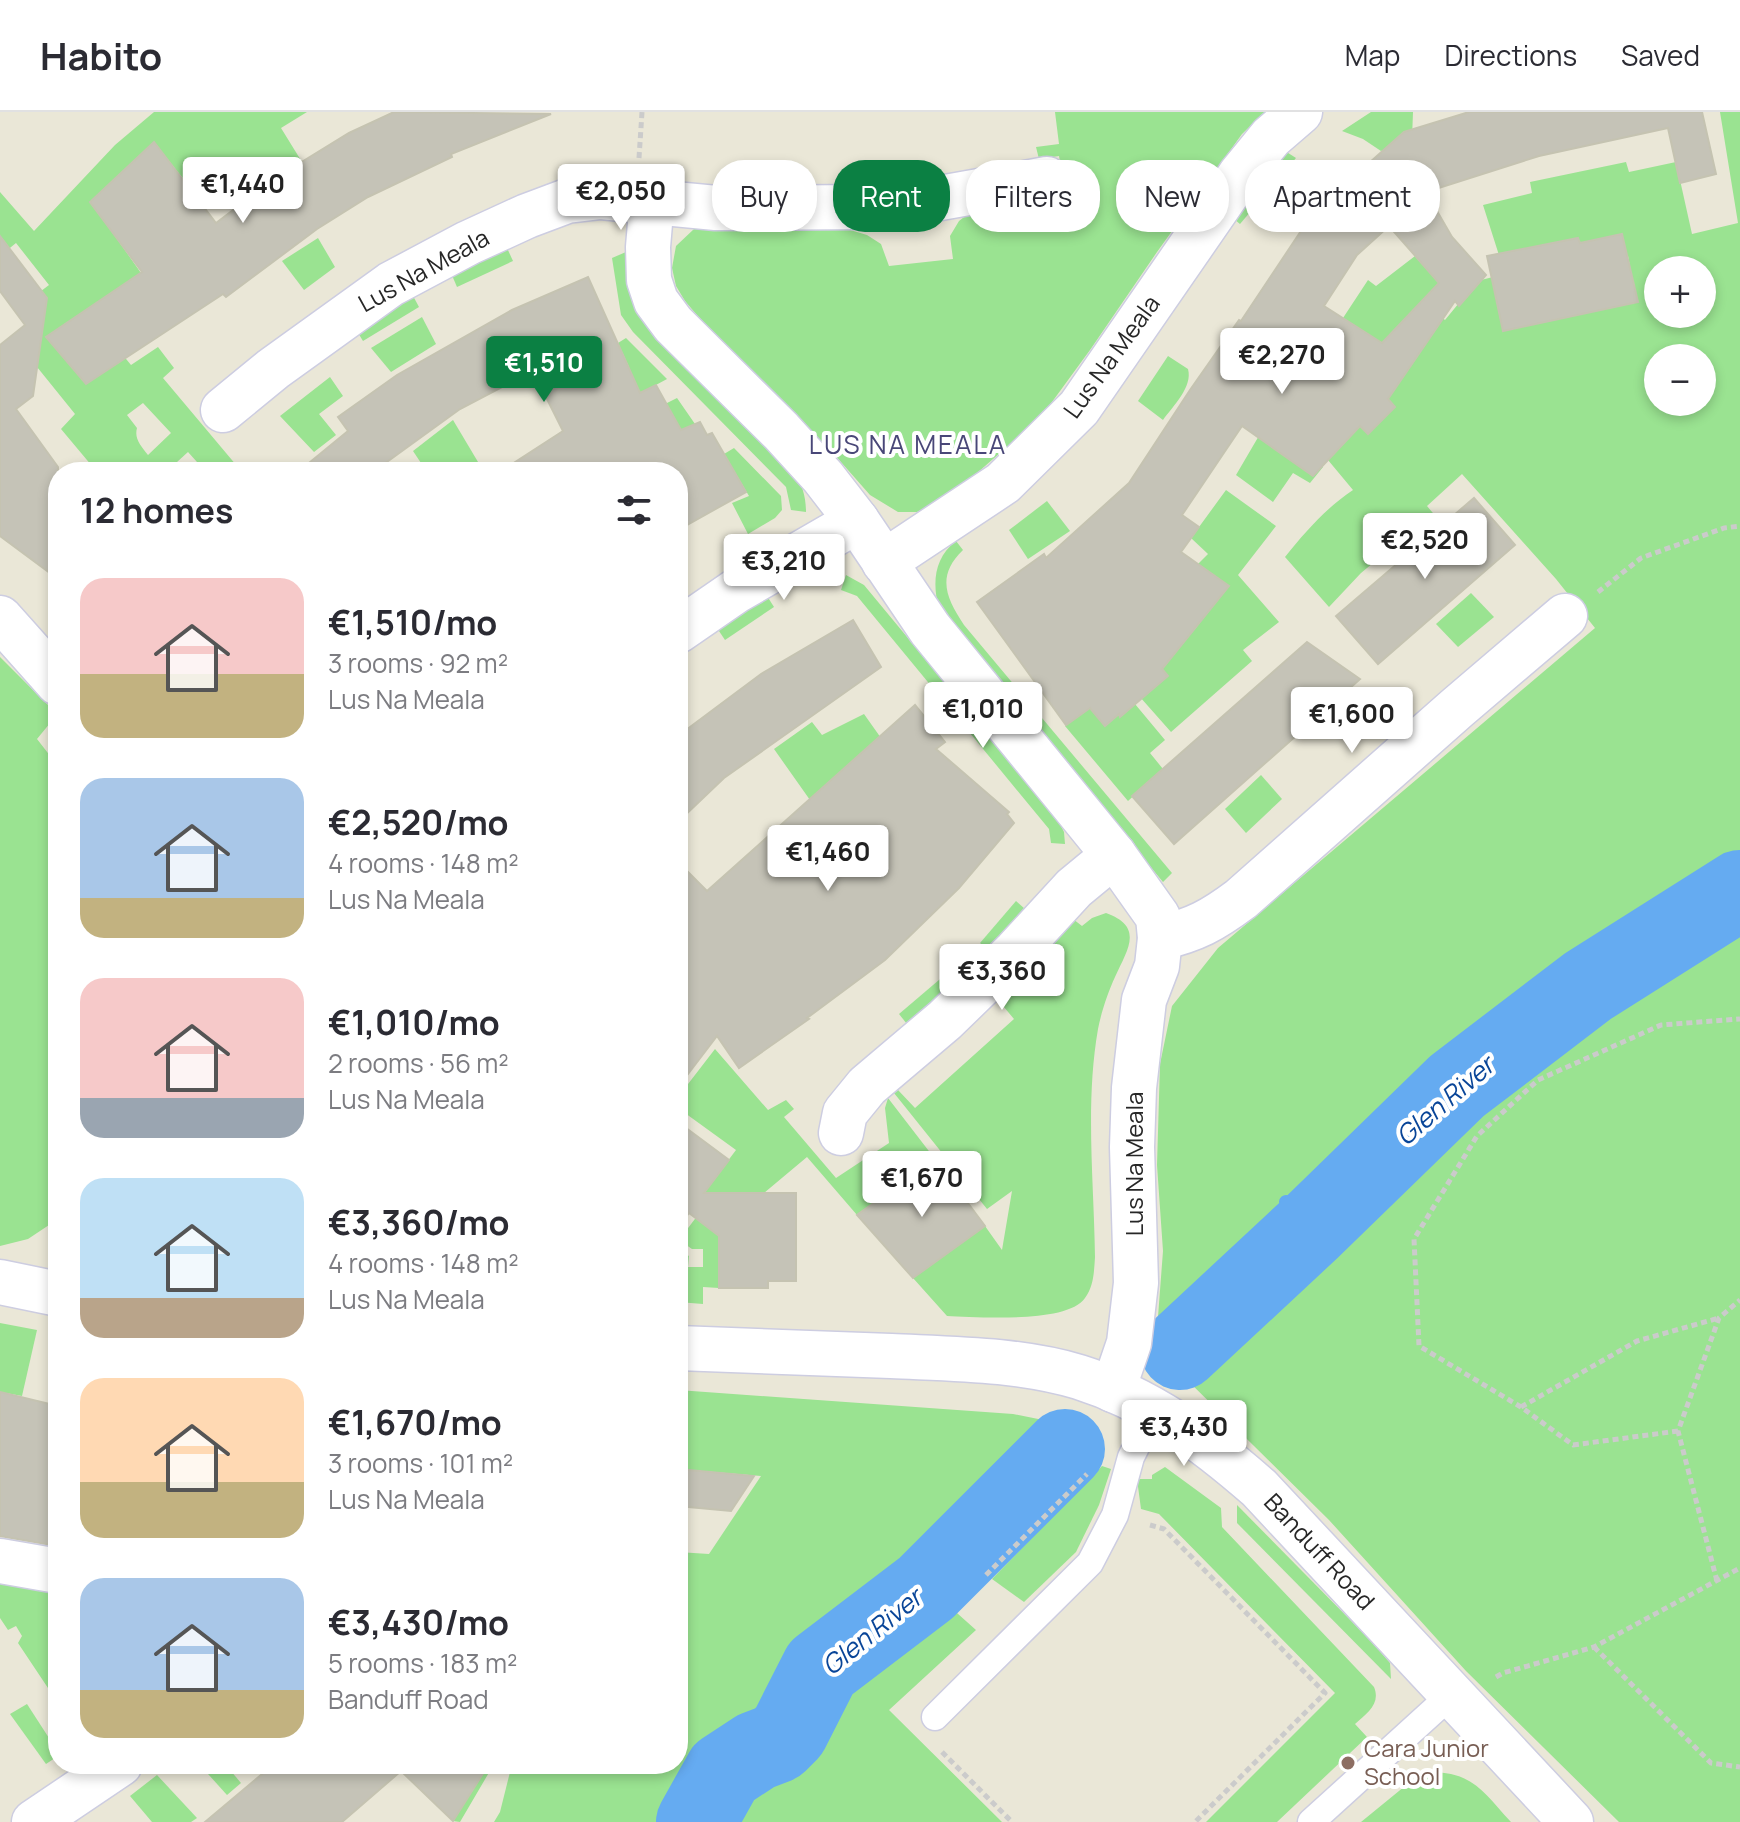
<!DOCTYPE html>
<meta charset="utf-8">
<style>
body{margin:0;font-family:Manrope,sans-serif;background:#f7f7f7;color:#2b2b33;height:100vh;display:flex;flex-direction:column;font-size:30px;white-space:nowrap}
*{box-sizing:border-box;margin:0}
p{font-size:26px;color:#7c7c81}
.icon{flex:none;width:44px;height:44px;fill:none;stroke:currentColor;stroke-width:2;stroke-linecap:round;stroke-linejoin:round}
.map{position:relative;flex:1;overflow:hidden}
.drawer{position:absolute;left:48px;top:350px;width:640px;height:1312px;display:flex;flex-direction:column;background:#fff;border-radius:32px;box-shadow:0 4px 12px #0003}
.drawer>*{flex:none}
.top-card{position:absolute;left:712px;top:48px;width:760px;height:72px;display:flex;gap:16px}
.tools{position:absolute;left:1644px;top:144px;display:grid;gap:16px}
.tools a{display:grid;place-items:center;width:72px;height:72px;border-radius:50%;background:#fff;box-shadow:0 4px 12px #0003;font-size:40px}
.price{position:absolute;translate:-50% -68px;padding:0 18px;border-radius:8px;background:#fff;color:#222;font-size:26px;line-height:52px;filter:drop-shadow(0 2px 4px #0008)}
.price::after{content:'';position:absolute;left:50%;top:48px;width:24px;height:18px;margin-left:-12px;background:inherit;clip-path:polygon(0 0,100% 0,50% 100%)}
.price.selected{background:#0b8043;color:#fff}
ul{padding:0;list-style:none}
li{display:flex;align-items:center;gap:24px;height:200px;padding:0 32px}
li span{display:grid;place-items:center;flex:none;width:224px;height:160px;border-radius:24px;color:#555}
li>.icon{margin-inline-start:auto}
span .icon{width:96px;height:96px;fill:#fffc;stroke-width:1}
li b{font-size:34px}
h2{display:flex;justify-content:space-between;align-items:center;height:96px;padding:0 32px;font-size:34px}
.chip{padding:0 28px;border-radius:32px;background:#fff;box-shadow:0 4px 12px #0003;font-size:28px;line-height:72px}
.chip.selected{background:#0b8043;color:#fff}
header{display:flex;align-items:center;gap:48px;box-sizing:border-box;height:112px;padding:0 40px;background:#fff;border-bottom:2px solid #e1e1e2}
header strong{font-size:38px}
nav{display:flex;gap:44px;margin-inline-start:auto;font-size:28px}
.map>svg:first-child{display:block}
</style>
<header>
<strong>Habito</strong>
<nav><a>Map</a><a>Directions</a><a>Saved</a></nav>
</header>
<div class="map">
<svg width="1740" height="1710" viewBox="0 0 1740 1710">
<rect width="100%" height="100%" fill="#eae7d7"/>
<g fill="#9ae391" fill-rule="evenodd">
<path d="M 154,0 L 307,0 L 281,16 L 302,50 L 259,76 L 240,51 L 195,81 L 154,31 L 91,90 L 141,161 L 86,198 L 131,253 L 158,235 L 174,256 L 163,266 L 242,360 L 206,360 L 188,340 L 166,360 L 97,360 L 61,317 L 75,302 L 33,250 L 28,217 L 16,198 L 49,173 L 16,131 L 0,144 L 0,80 L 34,119 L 115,33 ZM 143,291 L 171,321 L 148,343 C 141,334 134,327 137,316 L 127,303 Z"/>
<polygon points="1055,0 1265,0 1242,22 1157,140 1090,238 1041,305 969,368 936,392 917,400 898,400 870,383 833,341 714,223 685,189 676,174 672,156 676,134 694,117 713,115 760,119 847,117 867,123 881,132 889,154 953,147 950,124 959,109 973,98 1065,79 1059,44 1039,47 1036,35 1059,32"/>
<polygon points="1371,0 1413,0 1412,27 1381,39 1363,27 1342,19"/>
<path d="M 1720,0 L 1740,0 L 1740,1710 L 1619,1710 L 1466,1559 L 1329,1408 L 1178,1259 L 1161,1237 L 1157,1218 L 1163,1139 L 1157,1053 L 1160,952 L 1172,894 L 1218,836 L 1595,516 L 1556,467 L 1462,362 L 1427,394 L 1443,413 L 1407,443 L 1397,431 L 1361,461 L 1329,495 L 1285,445 C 1306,419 1325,397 1353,378 L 1328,348 L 1412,251 L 1343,206 L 1368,168 L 1376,174 L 1415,144 L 1420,150 L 1463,152 L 1423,189 L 1445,208 L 1477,169 L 1505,162 L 1483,93 L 1532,81 L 1530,70 L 1626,50 L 1629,60 L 1676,50 L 1692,122 L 1738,111 ZM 1628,144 L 1637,190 L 1503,219 L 1627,144 ZM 1658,158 L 1702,158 L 1702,202 L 1658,202 ZM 1658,246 L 1702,246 L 1702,290 L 1658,290 Z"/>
<polygon points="1285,39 1296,46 1240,112 1229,103"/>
<polygon points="318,126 335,155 304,178 282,149"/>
<polygon points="507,136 513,149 457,175 451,161"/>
<path d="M 626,140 C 629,166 629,189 644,211 L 794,360 C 802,372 806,384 806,400 L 791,398 L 786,375 L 633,220 L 621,203 L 612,146 Z"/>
<polygon points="412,182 419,195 363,229 355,216"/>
<polygon points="422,205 436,232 391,260 371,236"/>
<polygon points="626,226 667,267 641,281 651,299 677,286 695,312 666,326 623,258 629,255 618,231"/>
<path d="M 1168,244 L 1188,257 C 1193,275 1173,294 1163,308 L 1138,289 Z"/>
<polygon points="1305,245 1293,332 1323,355 1310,371 1293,361 1273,390 1236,363"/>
<polygon points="330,265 343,284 319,302 336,323 314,340 280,304"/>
<polygon points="453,308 484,360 427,360 413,339"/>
<polygon points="734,336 781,384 782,398 775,406 748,422 732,391 749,384 724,342"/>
<polygon points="1226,378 1276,414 1238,463 1279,510 1243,538 1252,549 1171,620 1140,585 1167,563 1156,550 1104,587 1119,604 1135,592 1165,628 1150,641 1163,657 1128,689 1065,614 1195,517 1213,493 1181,469 1208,442 1191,426"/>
<polygon points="1047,389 1070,419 1028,447 1009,418"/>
<path d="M 956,429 L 963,438 C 936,464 946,486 964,513 L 1172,761 L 1163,770 L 939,497 C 932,471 934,446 956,429 Z"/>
<polygon points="846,463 864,473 1057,706 1064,720 1065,732 1051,731 1049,717 857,484 841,478"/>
<polygon points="1471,481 1494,505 1458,535 1436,512"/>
<polygon points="767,484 774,495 725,528 717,516"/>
<polygon points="0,545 52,597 55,605 37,627 58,654 58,1107 28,1127 0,1134"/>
<polygon points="864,602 893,643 822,705 774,637 812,610 822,623"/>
<polygon points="1261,663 1282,687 1246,721 1225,697"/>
<polygon points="1016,789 1025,797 989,839 980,831"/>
<path d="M 1106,801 C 1145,815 1127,838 1115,865 C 1108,880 1101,901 1098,917 C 1085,992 1094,1069 1095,1145 C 1094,1159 1094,1174 1085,1186 C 1067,1212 977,1205 947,1204 L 913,1166 L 985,1114 L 1002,1138 L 1012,1079 L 987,1097 L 894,981 L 898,978 L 915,996 L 1014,907 L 998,888 L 1073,807 L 1082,814 L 1092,806 Z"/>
<polygon points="946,862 954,873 907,912 899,902"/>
<polygon points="715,937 768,998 786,988 794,997 784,1005 836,1066 889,1031 885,996 888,986 935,1047 857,1103 807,1045 764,1081 764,1111 719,1176 703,1175 703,1192 678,1190 678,1137 689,1144 688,1155 703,1155 703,1137 692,1137 679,1128 707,1091 700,1086 736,1038 678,996 678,985"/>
<polygon points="0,1211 37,1218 22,1284 0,1280"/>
<polygon points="678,1278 1013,1302 1058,1311 1077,1342 1082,1361 948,1493 976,1518 889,1598 1002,1710 494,1710 500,1700 512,1652 678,1652 678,1440 709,1442 761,1364 678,1357"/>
<polygon points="1102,1354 1111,1357 1099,1393 1076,1440 1024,1490 992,1467"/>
<path d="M 1165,1355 L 1221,1396 L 1222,1415 L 1374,1575 C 1381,1592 1367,1601 1355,1612 L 1367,1625 L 1277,1710 L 1206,1710 L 1335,1581 L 1159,1402 L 1141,1397 L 1137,1367 L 1152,1367 L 1152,1363 Z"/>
<polygon points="1237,1393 1372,1530 1390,1551 1391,1567 1237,1411"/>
<polygon points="0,1467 58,1477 58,1591 18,1531 22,1524 16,1514 8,1518 0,1506"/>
<polygon points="27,1592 58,1640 58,1644 46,1652 10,1602"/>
<polygon points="199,1652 225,1652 241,1671 227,1683"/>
<polygon points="475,1652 494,1652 460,1710 453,1709 475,1674 478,1653"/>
<path d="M 1429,1660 C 1474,1660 1483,1680 1511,1710 L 1361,1710 L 1410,1670 Z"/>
<polygon points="157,1663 197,1706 191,1710 152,1710 130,1684"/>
</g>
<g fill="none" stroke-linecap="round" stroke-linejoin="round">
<polyline stroke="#65abf1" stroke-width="14" points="1286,1090 1310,1117"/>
<g stroke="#65abf1" stroke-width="80">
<polyline points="1180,1238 1310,1117 1457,974 1588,874 1740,778"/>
<polyline points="696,1710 724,1660 756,1639 777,1631 789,1619 821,1556 926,1476 1065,1337"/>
</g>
</g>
<g fill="#c5c3b7" stroke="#c5c3b1" stroke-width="2" fill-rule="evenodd">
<polygon points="394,0 551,2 451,42 452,45 368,85 317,117 226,185 223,182 86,272 46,225 142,160 90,90 154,30 216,111 274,67 349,21"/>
<path d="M 1469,0 L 1702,0 L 1716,62 L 1680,71 L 1668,16 L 1539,44 L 1426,80 L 1452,125 L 1486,163 L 1459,194 L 1455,189 L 1388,287 L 1395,295 L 1368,322 L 1360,314 L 1313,364 L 1242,314 L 1182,403 L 1199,415 L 1181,440 L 1229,474 L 1162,557 L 1168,564 L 1120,605 L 1119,602 L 1105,614 L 1090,596 L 1066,613 L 977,490 L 1044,442 L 1046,446 L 1129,371 L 1190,278 L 1239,208 L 1241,209 L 1313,101 L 1404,20 ZM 1389,114 L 1439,171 L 1382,231 L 1324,194 L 1357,143 Z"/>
<polygon points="1622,122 1638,190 1503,219 1487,144 1578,126 1580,131"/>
<polygon points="0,124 47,186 33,284 16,297 58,355 58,467 0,424 0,233 25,213 0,179"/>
<polygon points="588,165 640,281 656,273 681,318 700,310 707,323 712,321 746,380 678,418 678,360 500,360 563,319 533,259 460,297 373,360 298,360 348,319 338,305 397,263 512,198"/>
<polygon points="1474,386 1515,433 1378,552 1336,504"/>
<polygon points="853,508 881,555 724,666 678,710 678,624 761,562"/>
<polygon points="1307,530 1360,567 1174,732 1132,684"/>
<polygon points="915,593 945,630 936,637 1009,700 1007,702 1014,711 959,776 885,848 807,906 809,907 739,956 717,924 678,975 678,750 707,779"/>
<polygon points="678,1010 729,1048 704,1081 796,1081 796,1169 768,1169 768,1176 719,1176 719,1124 689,1101 678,1115"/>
<polygon points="935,1047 985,1114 913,1166 857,1103"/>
<polygon points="0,1280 58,1294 58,1434 0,1424"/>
<polygon points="678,1357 754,1364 731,1399 678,1394"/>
<polygon points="274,1652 489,1652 453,1709 401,1659 342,1710 205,1710"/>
</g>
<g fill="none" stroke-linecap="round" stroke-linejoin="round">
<defs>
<g id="service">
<polyline points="935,1605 1090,1451 1115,1403 1131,1345 1139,1329 1161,1301"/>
<polyline points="1311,1710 1452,1582"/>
</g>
<g id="minor">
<polyline points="652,88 648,135 649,168 656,189 673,212 781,319 823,365 857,409 930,517 1114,743 1158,805 1160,826 1157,854 1144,888 1134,976 1132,1035 1136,1171 1129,1231 1113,1278"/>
<polyline points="223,298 273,257 391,172 468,131 527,104 567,89 601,85 716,96 865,95 912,91 1047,67"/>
<polyline points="884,450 1003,371 1079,296 1240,63 1271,25 1300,0"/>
<polyline points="0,506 58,571"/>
<polyline points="678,519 736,479 857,409"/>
<path d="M 1160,826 C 1195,818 1213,808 1241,787 L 1457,596 L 1565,504"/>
<polyline points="841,1021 845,1001 867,974 945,908 1016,839 1074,776 1114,743"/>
<polyline points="0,1170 58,1182"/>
<path d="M 678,1236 C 749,1239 820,1242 891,1244 C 953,1247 1019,1247 1079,1265 C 1149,1287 1204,1328 1259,1376 L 1571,1710"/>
<polyline points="0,1449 58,1459"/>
<polyline points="34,1710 120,1652"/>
</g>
</defs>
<use href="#service" stroke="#cdcde1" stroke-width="29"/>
<use href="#minor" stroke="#cdcde1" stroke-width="47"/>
<g stroke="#cbcbcb" stroke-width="5" stroke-dasharray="6 4" stroke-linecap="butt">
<polyline points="639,46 642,0"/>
<polyline points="1598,480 1641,446 1724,416 1740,414"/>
<polyline points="1521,1295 1637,1229 1719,1206"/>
<polyline points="1678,1319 1573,1333 1521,1295 1419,1234 1414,1127 1477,1024 1538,968 1661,913 1740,907"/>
<polyline points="1150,1413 1164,1417 1325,1581 1195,1710"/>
<polyline points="986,1463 1087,1362"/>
<polyline points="1717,1469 1678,1319 1719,1206 1740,1188"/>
<polyline points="1594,1535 1711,1651 1740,1655"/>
<polyline points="1496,1565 1503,1561 1594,1535 1740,1456"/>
<polyline points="942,1640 1012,1710"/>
</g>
<use href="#service" stroke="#fff" stroke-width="26"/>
<use href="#minor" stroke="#fff" stroke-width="44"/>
</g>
<circle fill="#8d6e63" stroke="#fff" stroke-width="3" cx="1348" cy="1651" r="8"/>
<g text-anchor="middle" stroke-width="8" stroke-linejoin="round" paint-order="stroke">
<g font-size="24" fill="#272727" stroke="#fff">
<text transform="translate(424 159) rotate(-29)" y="8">Lus Na Meala</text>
<text transform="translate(1112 245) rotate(-54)" y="8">Lus Na Meala</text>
<text transform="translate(1135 1052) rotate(-90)" y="8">Lus Na Meala</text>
<text transform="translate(1319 1440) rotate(47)" y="8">Banduff Road</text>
</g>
<g font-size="24" fill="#785e54" stroke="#fff" text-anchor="start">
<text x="1364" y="1645">Cara Junior<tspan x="1364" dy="28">School</tspan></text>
</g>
<g font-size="26" letter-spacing="2" fill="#494778" stroke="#fff">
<text x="908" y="342">LUS NA MEALA</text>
</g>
<g font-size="26" font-style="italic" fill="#094598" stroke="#fff">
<text transform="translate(1445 989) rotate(-41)" y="9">Glen River</text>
<text transform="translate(872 1520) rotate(-39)" y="9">Glen River</text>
</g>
</g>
</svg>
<div class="tools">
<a>+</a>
<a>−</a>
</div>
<b class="price" style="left:243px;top:113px">€1,440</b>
<b class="price" style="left:621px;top:120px">€2,050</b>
<b class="price" style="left:1282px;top:284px">€2,270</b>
<b class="price selected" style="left:544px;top:292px">€1,510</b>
<b class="price" style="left:1425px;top:469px">€2,520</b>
<b class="price" style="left:784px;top:490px">€3,210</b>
<b class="price" style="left:983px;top:638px">€1,010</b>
<b class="price" style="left:1352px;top:643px">€1,600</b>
<b class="price" style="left:828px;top:781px">€1,460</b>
<b class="price" style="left:1002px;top:900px">€3,360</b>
<b class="price" style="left:922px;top:1107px">€1,670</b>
<b class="price" style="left:1184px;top:1356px">€3,430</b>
<div class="top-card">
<a class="chip">Buy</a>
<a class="chip selected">Rent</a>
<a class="chip">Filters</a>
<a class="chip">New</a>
<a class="chip">Apartment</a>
</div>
<section class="drawer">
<h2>12 homes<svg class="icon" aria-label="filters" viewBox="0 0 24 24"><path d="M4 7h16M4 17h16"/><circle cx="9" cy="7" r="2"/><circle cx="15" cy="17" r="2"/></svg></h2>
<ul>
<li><span style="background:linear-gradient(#f6c9c9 60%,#c2b280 0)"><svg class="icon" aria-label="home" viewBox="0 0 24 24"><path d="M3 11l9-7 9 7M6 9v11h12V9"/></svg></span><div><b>€1,510/mo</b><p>3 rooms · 92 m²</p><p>Lus Na Meala</p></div></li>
<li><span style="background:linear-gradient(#a9c7e8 75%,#c2b280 0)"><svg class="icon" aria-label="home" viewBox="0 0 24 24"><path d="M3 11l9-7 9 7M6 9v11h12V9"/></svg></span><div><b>€2,520/mo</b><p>4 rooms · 148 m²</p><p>Lus Na Meala</p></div></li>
<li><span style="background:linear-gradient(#f6c9c9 75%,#9aa5b1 0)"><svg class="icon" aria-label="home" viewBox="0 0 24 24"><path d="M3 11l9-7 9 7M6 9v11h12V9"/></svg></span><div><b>€1,010/mo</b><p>2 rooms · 56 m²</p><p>Lus Na Meala</p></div></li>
<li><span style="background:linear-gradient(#bfe0f5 75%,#b9a48a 0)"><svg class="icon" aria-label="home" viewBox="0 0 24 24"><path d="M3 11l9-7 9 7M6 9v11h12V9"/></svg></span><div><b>€3,360/mo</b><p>4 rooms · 148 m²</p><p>Lus Na Meala</p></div></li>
<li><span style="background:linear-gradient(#ffd9b3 65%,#c2b280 0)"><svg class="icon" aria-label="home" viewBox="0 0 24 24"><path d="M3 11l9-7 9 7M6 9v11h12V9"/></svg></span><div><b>€1,670/mo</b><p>3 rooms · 101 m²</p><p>Lus Na Meala</p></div></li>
<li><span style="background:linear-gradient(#a9c7e8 70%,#c2b280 0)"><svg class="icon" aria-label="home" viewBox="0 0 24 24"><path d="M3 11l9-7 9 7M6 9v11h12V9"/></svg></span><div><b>€3,430/mo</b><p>5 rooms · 183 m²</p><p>Banduff Road</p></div></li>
</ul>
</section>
</div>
